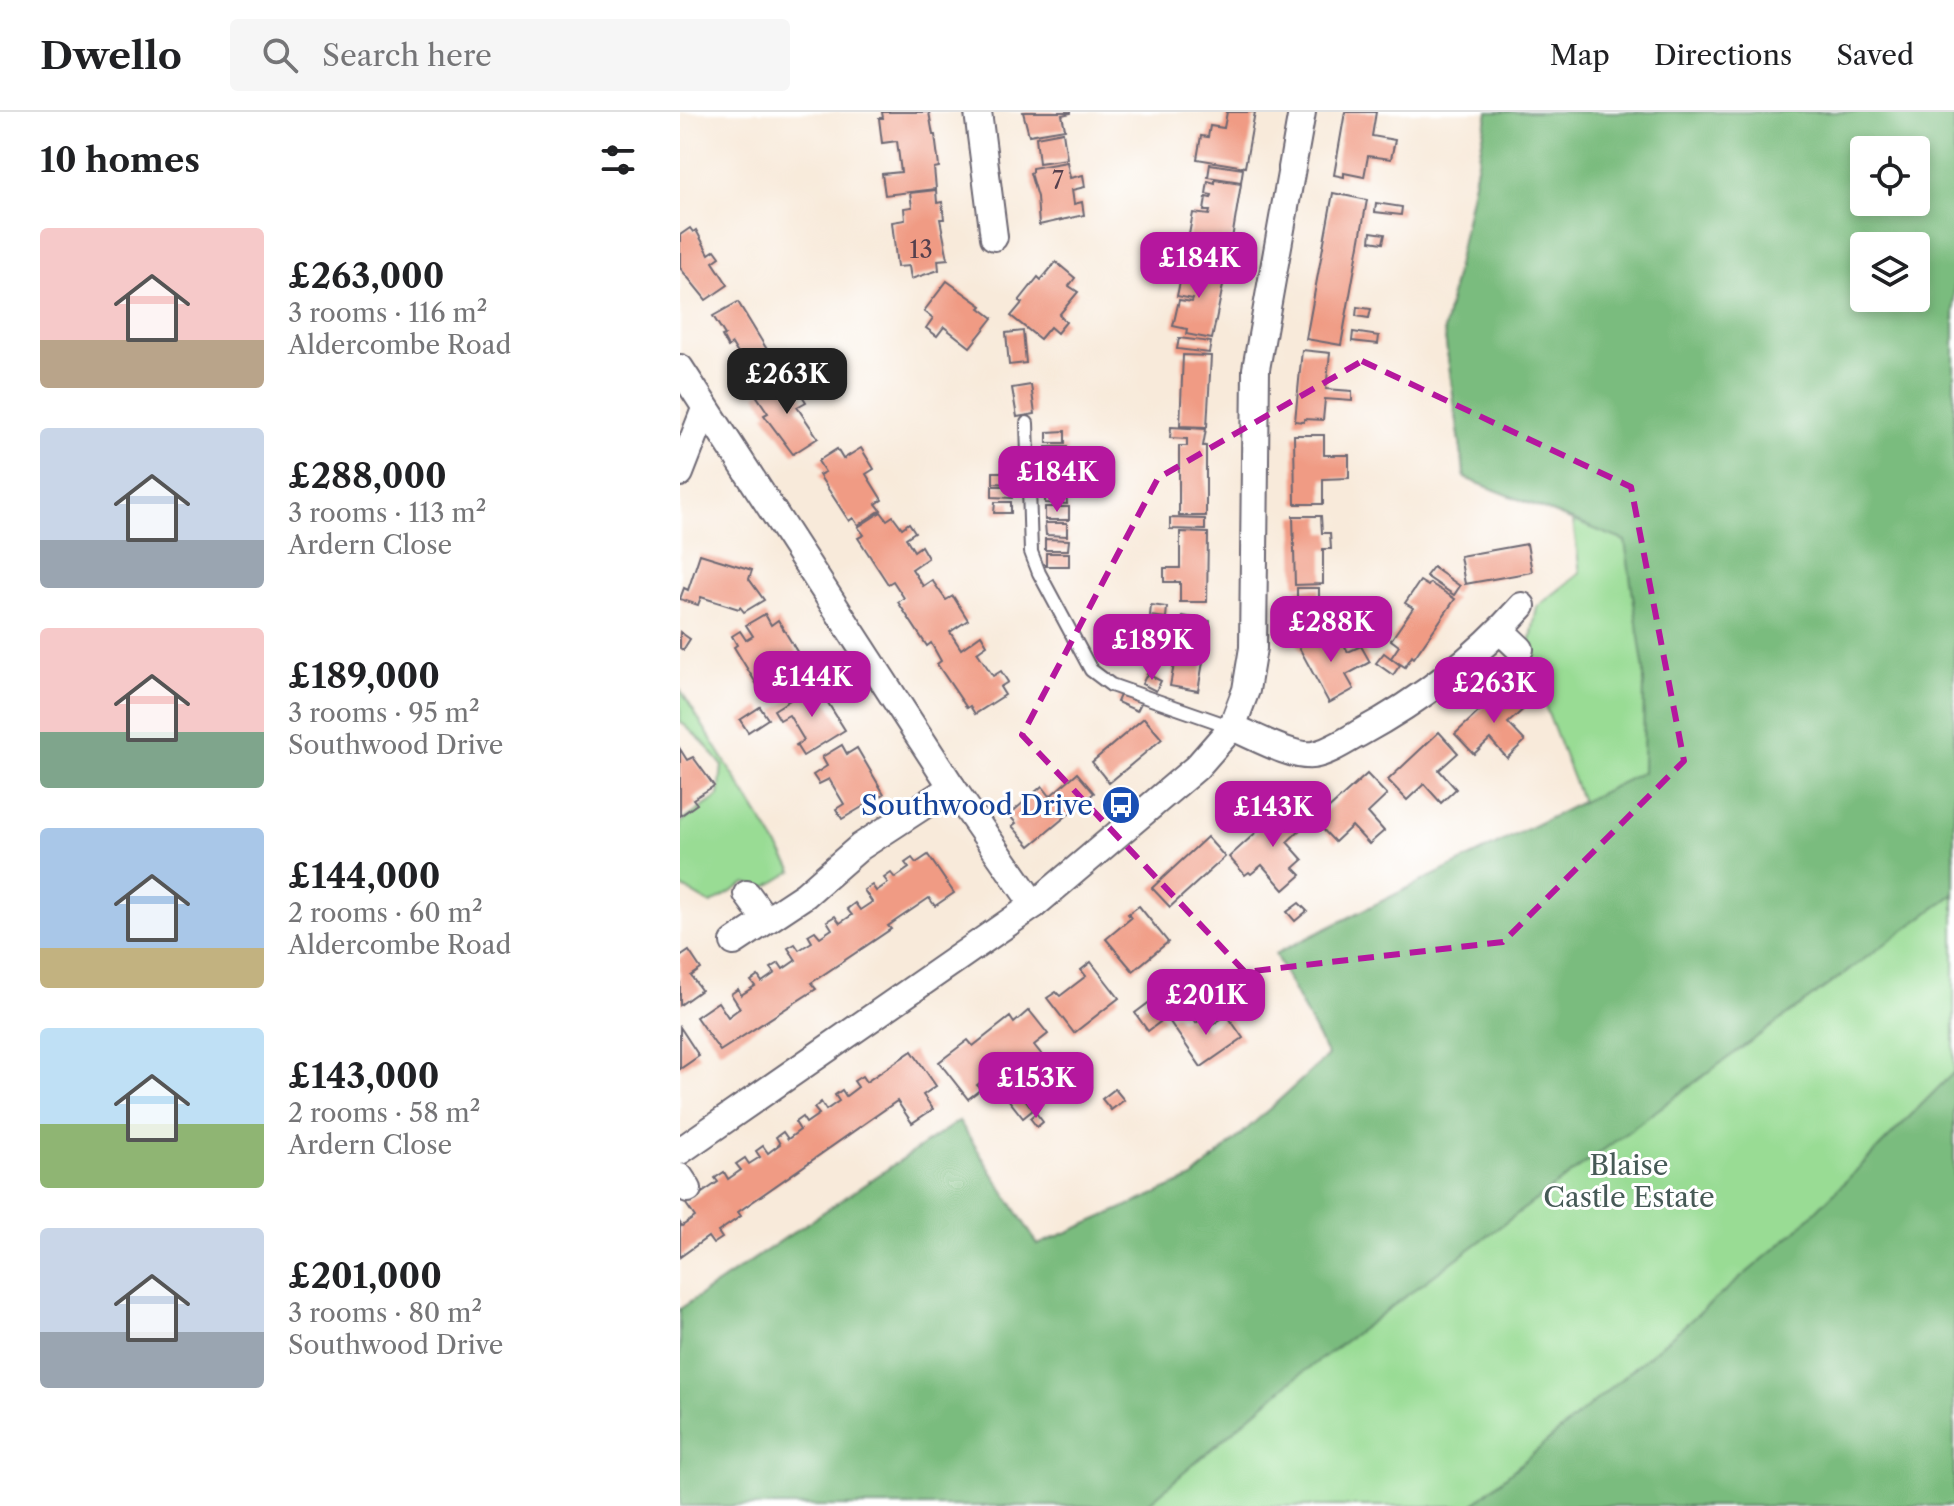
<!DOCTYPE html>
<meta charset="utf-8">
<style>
body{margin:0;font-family:"Libre Caslon Text",serif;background:#f6f6f6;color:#202124;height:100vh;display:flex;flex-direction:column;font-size:30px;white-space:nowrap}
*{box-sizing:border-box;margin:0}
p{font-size:26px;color:#757577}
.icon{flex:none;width:44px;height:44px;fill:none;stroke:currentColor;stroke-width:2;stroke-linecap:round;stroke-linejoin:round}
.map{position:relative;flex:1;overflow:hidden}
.side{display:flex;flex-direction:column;background:#fff;width:680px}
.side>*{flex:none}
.controls{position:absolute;left:1170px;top:24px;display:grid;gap:16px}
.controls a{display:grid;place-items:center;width:80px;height:80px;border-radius:8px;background:#fff;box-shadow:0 4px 12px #0003;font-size:40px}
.price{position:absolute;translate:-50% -68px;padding:0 18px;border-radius:16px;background:#b5179e;color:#fff;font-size:26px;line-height:52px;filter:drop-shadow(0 2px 4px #0008)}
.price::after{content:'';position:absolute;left:50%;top:48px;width:24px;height:18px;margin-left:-12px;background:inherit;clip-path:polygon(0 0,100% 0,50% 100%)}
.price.current{background:#222;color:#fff}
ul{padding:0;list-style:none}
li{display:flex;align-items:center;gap:24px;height:200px;padding:0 40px}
li span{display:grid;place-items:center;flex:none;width:224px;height:160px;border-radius:8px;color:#555}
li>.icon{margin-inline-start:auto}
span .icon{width:96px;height:96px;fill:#fffc;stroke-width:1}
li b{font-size:34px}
h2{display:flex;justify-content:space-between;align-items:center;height:96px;padding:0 40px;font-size:34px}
header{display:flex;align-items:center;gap:48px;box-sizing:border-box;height:112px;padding:0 40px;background:#fff;border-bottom:2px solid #e0e0e0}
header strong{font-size:38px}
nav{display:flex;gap:44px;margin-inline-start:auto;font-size:28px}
.search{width:560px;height:72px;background:#f6f6f6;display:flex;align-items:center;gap:20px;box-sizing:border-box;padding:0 28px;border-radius:8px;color:#757577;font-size:30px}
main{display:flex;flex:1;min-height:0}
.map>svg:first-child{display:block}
</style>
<header>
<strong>Dwello</strong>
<div class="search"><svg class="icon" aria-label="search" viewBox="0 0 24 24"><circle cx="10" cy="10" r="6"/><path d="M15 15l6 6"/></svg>Search here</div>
<nav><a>Map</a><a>Directions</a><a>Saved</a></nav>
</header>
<main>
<section class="side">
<h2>10 homes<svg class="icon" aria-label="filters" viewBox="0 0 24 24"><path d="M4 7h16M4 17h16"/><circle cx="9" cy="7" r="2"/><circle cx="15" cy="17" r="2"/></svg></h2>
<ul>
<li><span style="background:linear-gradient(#f6c9c9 70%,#b9a48a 0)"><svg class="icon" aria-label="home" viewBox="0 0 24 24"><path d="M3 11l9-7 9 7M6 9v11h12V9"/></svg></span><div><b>£263,000</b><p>3 rooms · 116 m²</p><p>Aldercombe Road</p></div></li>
<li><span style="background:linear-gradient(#c9d6e8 70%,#9aa5b1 0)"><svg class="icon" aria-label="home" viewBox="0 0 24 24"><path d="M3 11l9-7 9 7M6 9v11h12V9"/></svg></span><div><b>£288,000</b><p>3 rooms · 113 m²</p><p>Ardern Close</p></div></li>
<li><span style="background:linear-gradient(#f6c9c9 65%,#7fa58c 0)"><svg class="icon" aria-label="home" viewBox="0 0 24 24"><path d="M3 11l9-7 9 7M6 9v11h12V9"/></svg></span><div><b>£189,000</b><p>3 rooms · 95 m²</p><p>Southwood Drive</p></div></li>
<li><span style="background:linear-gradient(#a9c7e8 75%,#c2b280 0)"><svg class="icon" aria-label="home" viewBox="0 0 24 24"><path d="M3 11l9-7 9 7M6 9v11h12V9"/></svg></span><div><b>£144,000</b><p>2 rooms · 60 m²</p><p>Aldercombe Road</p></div></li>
<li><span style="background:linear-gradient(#bfe0f5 60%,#8fb573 0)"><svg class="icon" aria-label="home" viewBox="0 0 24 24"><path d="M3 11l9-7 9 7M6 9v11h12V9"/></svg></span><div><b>£143,000</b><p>2 rooms · 58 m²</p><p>Ardern Close</p></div></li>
<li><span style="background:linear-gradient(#c9d6e8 65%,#9aa5b1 0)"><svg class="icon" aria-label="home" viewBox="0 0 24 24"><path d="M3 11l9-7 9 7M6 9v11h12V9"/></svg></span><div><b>£201,000</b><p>3 rooms · 80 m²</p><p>Southwood Drive</p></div></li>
</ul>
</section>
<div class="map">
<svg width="1274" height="1394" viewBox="0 0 1274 1394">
<rect width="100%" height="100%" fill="#fff"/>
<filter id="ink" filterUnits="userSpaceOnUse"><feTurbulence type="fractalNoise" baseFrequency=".0125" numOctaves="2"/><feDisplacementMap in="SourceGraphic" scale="16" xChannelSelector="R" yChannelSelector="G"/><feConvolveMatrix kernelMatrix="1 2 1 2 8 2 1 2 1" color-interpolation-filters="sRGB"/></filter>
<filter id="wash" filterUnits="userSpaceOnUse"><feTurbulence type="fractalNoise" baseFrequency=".006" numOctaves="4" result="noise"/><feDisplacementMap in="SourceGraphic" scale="32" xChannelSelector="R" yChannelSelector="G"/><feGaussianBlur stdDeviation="1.8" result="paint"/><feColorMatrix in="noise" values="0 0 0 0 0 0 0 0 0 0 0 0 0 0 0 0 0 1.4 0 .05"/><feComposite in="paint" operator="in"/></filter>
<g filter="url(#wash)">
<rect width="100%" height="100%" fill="#f8eada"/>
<g fill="#99dc94" stroke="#5e7f68" stroke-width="2" fill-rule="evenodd">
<path d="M 808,0 L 1274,0 L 1274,1394 L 0,1394 L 0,1197 L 279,1009 L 358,1133 L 513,1066 L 648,944 L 595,842 L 902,690 L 847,547 L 857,495 L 900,461 L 893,409 L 785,366 L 764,218 ZM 1184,38 L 1236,38 L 1236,90 L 1184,90 ZM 1184,134 L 1236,134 L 1236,186 L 1184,186 Z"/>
<polygon points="0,577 113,759 85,776 66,771 31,792 0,774 0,711 39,684 42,653 23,630 0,609"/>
</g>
<g fill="#7abc7e" stroke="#4e6f5c" stroke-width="2" fill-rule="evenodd">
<path d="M 808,0 L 1274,0 L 1274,782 L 1045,948 L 610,1270 L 465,1394 L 0,1394 L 0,1197 L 279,1009 L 358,1133 L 513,1066 L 648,944 L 595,842 L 963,660 L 964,559 L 945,429 L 785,366 L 764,218 ZM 1184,38 L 1236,38 L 1236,90 L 1184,90 ZM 1184,134 L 1236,134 L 1236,186 L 1184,186 Z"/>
<polygon points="1274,960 1274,1394 791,1394 1116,1119"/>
</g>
<g id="blocks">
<g fill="#f09b84">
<polygon points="202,0 249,0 253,23 255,23 259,55 254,56 256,77 205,83 202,62 221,60 217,29 202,31 199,6 203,6"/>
<polygon points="343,0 391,0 391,1 382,3 385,17 349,23"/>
<polygon points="547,0 575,0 565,55 517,47 521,24 528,25 530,14 544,16"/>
<polygon points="665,0 696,0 692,24 715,28 711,47 688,44 684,65 664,61 664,65 654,63"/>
<polygon points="383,20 387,47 359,51 356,25"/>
<polygon points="387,50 390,66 403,63 405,75 392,78 394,92 402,90 404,103 359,113 357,85 350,61 352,60 352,56"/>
<polygon points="530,52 563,57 561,70 528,65"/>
<polygon points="535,68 561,72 550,139 522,135 523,130 508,128 513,101 529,103 530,99 524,99 526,85 531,86 532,83 526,82 528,69 535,71"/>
<polygon points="256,78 257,91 262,90 264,107 260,107 268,147 258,148 259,158 231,167 229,154 217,155 212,110 225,108 224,96 232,95 230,81"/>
<polygon points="653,81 687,88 661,233 626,227"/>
<polygon points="696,91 722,95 721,103 695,100"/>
<polygon points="10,116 13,120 16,118 29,142 35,138 40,145 33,150 48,173 26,188 0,156 0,123"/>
<polygon points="691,120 705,122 703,131 690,129"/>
<polygon points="516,137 549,143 547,155 514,150"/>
<polygon points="376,150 395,166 389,174 398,180 379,203 386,210 377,221 370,215 360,227 331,204 342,191 339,189 358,165 361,168"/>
<polygon points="504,151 546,159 532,227 506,222 507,217 493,214 499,188 512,190 513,187 497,184"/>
<polygon points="267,169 302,194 300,196 313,206 290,235 264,215 257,224 246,216 253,206 244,199"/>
<polygon points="58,190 94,249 71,263 52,232 48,235 42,224 45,223 33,204"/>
<polygon points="677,195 691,197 689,206 676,204"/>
<polygon points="343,219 346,251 329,253 326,221"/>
<polygon points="673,220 699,224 698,232 672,229"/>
<polygon points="499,226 531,230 529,241 497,237"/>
<polygon points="622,238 650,241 646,277 672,279 672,289 645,287 643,308 624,307 624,310 615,309"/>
<polygon points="503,243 531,244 527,315 500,314"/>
<polygon points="100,268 109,281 117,276 126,290 117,295 138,326 113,342 84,303 88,301 76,283"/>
<polygon points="351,273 355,302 337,305 332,276"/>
<polygon points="491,315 526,317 523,334 526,334 526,404 499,404 499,334 507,334 507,327 490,326"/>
<polygon points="385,319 385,331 367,331 367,320"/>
<polygon points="614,323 644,323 644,343 669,343 669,366 643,367 643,392 615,392"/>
<rect x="366" y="335" width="21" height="10"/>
<polygon points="181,336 194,357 186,362 202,388 196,392 201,398 178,413 173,406 169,409 139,363 145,360 138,349 157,337 163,347"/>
<polygon points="313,360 333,360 333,372 313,371"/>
<polygon points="312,374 332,374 332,386 312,385"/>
<polygon points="365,380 386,380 387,392 365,391"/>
<polygon points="315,390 331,390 331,401 314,401"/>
<rect x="365" y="395" width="24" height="13"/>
<polygon points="201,400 207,408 213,404 222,416 229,411 235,420 226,426 234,439 241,434 248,446 232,457 243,474 252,468 266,488 273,484 288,508 270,520 281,537 301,523 307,533 297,540 313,564 321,559 328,570 320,575 325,583 295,602 290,594 287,596 257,552 261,549 251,531 247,534 218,490 224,486 213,469 208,472 178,426 184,423 178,415"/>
<polygon points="613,404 641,404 642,421 650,421 651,437 643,437 643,472 615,473"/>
<polygon points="490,406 525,407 525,418 490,417"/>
<polygon points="365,411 387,411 387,424 366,423"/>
<polygon points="500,420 528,421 527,490 500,490 500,470 484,470 484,456 500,456"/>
<polygon points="365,427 389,428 388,438 365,438"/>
<polygon points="847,432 852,460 785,472 780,444"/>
<rect x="366" y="441" width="23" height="13"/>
<polygon points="20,442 72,458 69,467 84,488 64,500 60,495 59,497 21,485 18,493 0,487 4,476 8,478"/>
<polygon points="753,455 780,474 774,483 746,464"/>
<polygon points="740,469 748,474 750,471 775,487 734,546 732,544 725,555 711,546 719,534 711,528 733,496 725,491"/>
<rect x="617" y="476" width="22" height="12"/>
<polygon points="471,493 487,495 486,506 470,504"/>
<polygon points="85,502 91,513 98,508 131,563 92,586 87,578 82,581 54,535 57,533 52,524 60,519 66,528 73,524 66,513"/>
<polygon points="503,504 530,509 518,579 490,574"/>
<polygon points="640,517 650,536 662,529 668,540 681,534 690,550 666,563 674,577 649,591 616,530"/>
<polygon points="0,520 10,527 3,538 0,536"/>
<polygon points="704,541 720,553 713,563 696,551"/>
<polygon points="467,562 481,569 476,579 462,572"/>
<polygon points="136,572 165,618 123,644 116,633 124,628 109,603 100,608 94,598"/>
<polygon points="826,574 846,595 828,611 845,629 827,646 810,627 794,642 775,622"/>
<polygon points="446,582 462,589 457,599 437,590 440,583 445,585"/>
<polygon points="80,595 88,607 68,620 60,608"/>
<polygon points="464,606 482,627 429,671 412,650"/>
<polygon points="759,620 778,641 759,658 776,677 761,691 744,672 727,688 708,668"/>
<polygon points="162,633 167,642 177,636 204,682 162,707 156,697 164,692 149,667 139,672 133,663 147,654 142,645"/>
<polygon points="0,637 7,648 13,645 34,674 13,687 17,692 0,704"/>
<polygon points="397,661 414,681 350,734 332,714 336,711 329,703 362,674 370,684"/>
<polygon points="687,662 707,683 688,701 704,719 689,732 672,714 655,730 635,709"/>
<polygon points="606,693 625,713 607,730 623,748 614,756 621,763 604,778 582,753 571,762 569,760 565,763 549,745"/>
<polygon points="527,725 545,745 490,795 472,776"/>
<polygon points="248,743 274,781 255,794 249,786 208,814 211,817 131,871 136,877 40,939 16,905 38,890 48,905 60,896 51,882 58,877 61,883 75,874 71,869 78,864 82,870 95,861 91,856 99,851 103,857 116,848 108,836 115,832 119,838 132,830 128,823 135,819 140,825 152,817 147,809 155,804 160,811 172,803 167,797 175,791 180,798 192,790 184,778 192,773 196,779 208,771 204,766 211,761 215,766 229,756 225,751 232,746 236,751"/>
<polygon points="619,791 627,799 615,809 607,800"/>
<polygon points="459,794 488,830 453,859 426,827 451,806 448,802"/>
<polygon points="9,839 21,857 11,864 21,878 0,893 0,845"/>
<polygon points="411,850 439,886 394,921 367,886 376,880 380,884 406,864 401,858"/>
<polygon points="471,889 484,907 468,919 455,901"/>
<polygon points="349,898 368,922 354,933 366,948 346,964 351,970 342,977 323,953 297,973 301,977 288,987 259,950 288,928 293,934 330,905 334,911"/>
<polygon points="496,902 500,908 510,902 516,911 520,908 526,917 547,903 563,926 521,955 488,907"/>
<polygon points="0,915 19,944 0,957"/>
<polygon points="232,939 256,974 243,983 253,997 232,1011 217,989 58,1100 61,1104 38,1120 42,1126 33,1132 28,1125 0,1145 0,1111 2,1114 15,1105 6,1092 38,1070 35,1066 44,1060 48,1067 61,1058 56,1052 65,1046 69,1052 80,1045 76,1039 83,1034 88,1041 100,1032 96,1025 103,1020 108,1027 120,1018 115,1010 122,1005 126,1011 139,1002 134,996 141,990 146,998 159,989 155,983 162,978 166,984 178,975 174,969 182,964 186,970"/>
<polygon points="435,977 444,988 431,998 422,987"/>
<polygon points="339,979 353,998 343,1006 328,987"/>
<polygon points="356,1001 363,1010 357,1015 350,1006"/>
</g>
</g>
</g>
<g filter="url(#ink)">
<use href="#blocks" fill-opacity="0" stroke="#6d6873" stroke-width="2"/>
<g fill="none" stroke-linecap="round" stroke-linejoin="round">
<defs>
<polyline id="service" points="347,311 351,440 359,461 411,558 431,573 552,615"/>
<g id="minor">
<polyline points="298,0 314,125"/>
<polyline points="0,256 272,675 354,793"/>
<polyline points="0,361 25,297"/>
<polyline points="820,518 840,537"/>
<path d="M 552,615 C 572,623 612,646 633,643 C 649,640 664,630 678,622 C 739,589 796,546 842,494"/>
<polyline points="67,782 86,808"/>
<polyline points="54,830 125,783 180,735 272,675"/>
<polyline points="0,1039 354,793 517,655 552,615 566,578 573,536 576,257 622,0"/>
<polyline points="0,1065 8,1077"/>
</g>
</defs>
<use href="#service" stroke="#6d6873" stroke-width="16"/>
<use href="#minor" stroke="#6d6873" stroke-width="30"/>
<use href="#service" stroke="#fff" stroke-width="12"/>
<use href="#minor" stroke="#fff" stroke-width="26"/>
</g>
</g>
<path fill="none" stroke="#b5179e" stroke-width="6" stroke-dasharray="16 10" stroke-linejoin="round" d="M 682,249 L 951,375 L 1004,649 L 823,830 L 565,860 L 342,623 L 478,366 Z"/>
<defs>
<symbol id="bus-disc" viewBox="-11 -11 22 22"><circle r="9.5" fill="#1a4fb4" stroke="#fff"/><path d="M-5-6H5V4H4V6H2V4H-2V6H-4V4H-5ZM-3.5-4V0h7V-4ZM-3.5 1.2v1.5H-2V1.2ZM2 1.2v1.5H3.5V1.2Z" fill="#fff"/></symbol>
</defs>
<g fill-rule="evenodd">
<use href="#bus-disc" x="419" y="671" width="44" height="44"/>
</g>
<g text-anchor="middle" stroke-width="6" stroke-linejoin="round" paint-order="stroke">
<g font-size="24" fill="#56404d">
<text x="378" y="77">7</text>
<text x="241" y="146">13</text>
</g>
<g font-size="28" fill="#164399" stroke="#fff" text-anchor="end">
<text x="413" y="703">Southwood Drive</text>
</g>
<g font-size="28" fill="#465a56" stroke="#fff">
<text x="949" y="1063">Blaise<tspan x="949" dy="32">Castle Estate</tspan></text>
</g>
</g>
</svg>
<div class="controls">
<a><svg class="icon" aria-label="locate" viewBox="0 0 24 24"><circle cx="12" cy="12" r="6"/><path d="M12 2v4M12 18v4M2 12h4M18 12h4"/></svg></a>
<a><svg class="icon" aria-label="layers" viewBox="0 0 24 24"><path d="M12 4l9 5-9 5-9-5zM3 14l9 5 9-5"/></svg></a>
</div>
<b class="price" style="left:519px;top:188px">£184K</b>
<b class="price current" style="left:107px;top:304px">£263K</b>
<b class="price" style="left:377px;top:402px">£184K</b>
<b class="price" style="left:651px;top:552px">£288K</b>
<b class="price" style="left:472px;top:570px">£189K</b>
<b class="price" style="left:132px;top:607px">£144K</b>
<b class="price" style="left:814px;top:613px">£263K</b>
<b class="price" style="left:593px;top:737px">£143K</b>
<b class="price" style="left:526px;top:925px">£201K</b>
<b class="price" style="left:356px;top:1008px">£153K</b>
</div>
</main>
